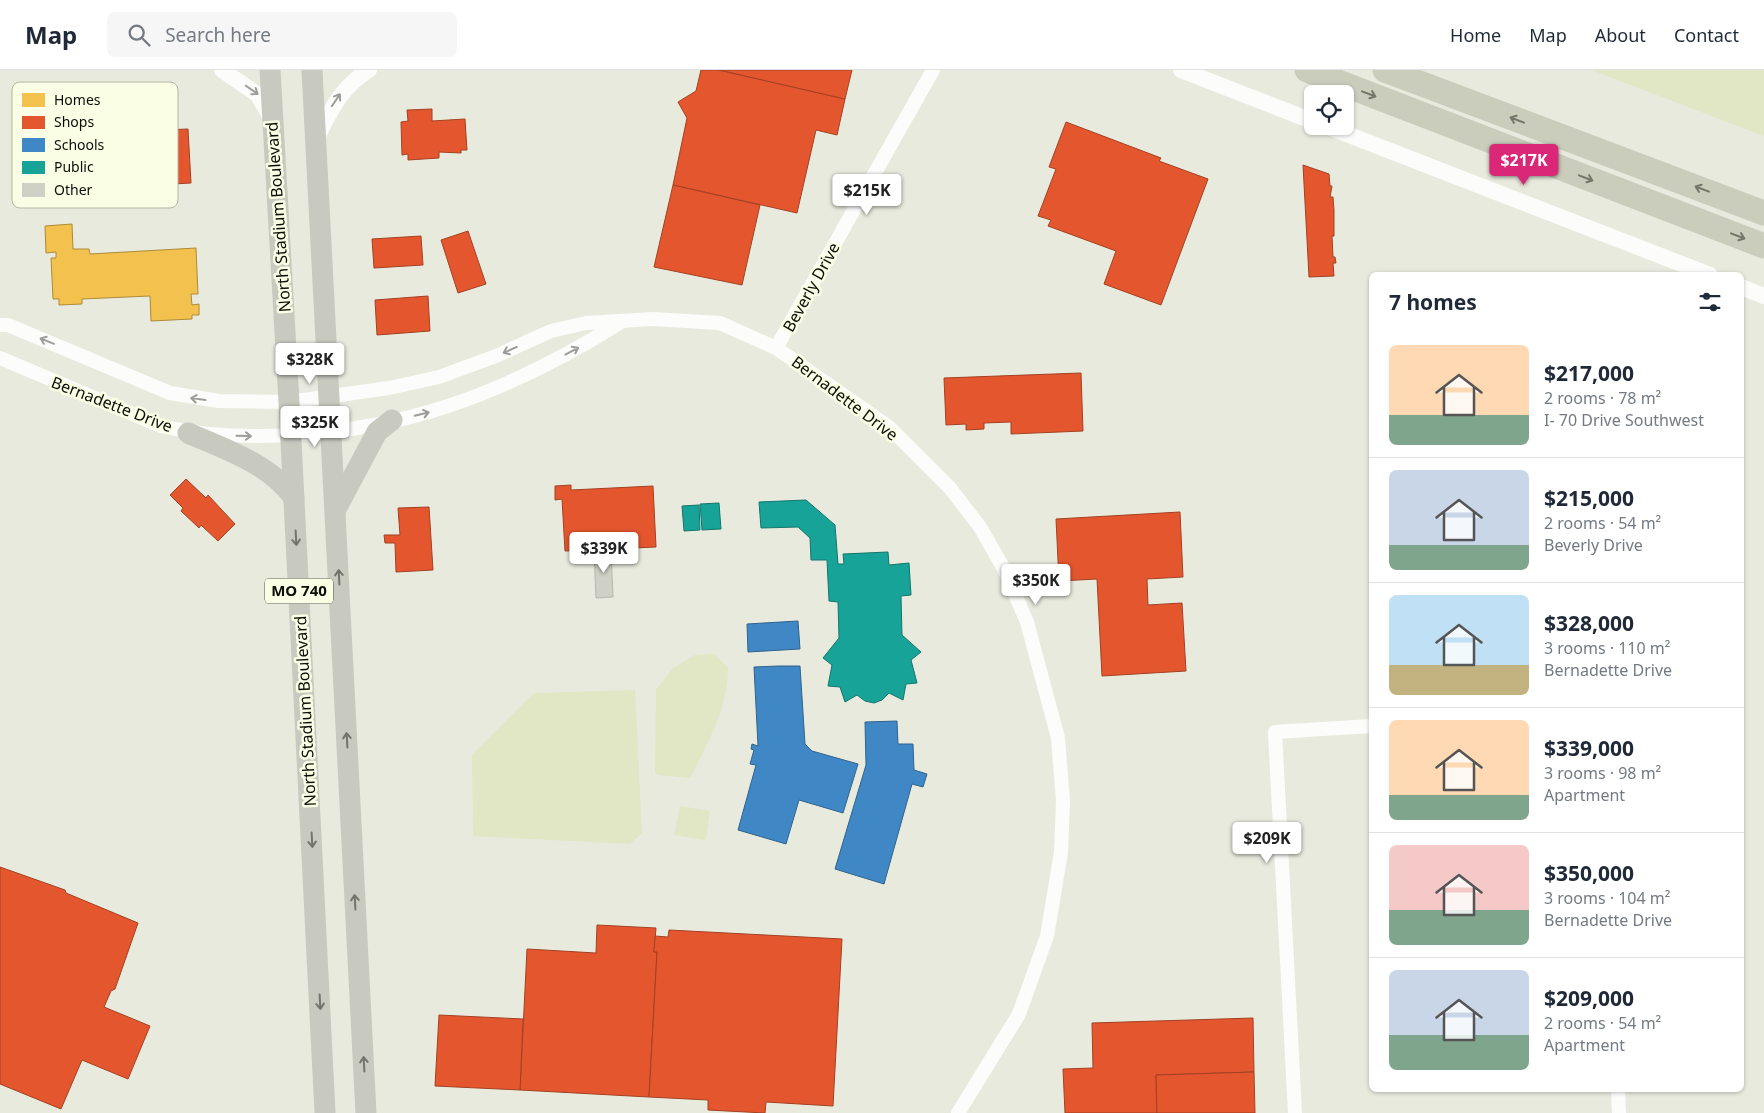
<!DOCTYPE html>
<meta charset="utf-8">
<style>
body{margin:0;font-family:"Noto Sans",sans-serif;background:#f6f6f7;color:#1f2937;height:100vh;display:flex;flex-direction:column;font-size:19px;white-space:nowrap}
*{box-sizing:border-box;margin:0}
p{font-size:16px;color:#747a83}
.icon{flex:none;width:28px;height:28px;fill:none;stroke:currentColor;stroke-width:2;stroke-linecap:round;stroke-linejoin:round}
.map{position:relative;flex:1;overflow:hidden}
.side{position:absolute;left:1369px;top:202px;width:375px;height:820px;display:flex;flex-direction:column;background:#fff;border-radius:8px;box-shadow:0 1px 4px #0004}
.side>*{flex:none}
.tools{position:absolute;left:1304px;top:15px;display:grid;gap:10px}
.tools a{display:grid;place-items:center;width:50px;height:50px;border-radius:8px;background:#fff;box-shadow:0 1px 4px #0004;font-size:25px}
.price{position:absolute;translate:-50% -42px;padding:0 11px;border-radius:5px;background:#fff;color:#222;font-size:16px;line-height:32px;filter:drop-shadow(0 1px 2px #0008)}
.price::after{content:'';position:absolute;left:50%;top:30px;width:15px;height:11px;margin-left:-8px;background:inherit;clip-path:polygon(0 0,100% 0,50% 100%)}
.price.on{background:#db2777;color:#fff}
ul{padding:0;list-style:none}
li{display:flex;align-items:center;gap:15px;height:125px;padding:0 20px}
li+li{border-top:1px solid #e0e1e3}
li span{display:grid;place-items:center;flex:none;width:140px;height:100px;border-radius:8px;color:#555}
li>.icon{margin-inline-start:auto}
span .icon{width:60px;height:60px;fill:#fffc;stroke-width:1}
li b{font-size:21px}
h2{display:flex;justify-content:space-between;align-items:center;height:60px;padding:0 20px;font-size:21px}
header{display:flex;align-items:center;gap:30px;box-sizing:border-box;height:70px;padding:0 25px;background:#fff;border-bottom:1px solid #e0e1e3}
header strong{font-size:24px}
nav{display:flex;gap:28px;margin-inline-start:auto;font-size:18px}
.search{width:350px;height:45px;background:#f6f6f7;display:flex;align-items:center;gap:12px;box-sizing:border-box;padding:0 18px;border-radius:8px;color:#747a83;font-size:19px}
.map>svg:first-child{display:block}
</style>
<header>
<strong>Map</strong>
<div class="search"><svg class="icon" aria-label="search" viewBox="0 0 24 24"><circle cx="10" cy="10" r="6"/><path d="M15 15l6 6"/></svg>Search here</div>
<nav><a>Home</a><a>Map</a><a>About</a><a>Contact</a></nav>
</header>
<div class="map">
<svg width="1764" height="1043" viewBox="0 0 1764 1043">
<rect width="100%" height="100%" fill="#e9eade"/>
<g fill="#e1e6c5">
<polygon points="1591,0 1764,0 1764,66"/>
<path d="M 715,584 L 728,598 C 728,638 708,673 690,708 L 657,705 L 655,702 L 656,620 L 673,598 L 695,585 Z"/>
<polygon points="635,620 642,763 630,774 473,766 472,685 534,623"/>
<polygon points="680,736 710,741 706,770 674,765"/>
</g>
<polygon fill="#f2c14e" stroke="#ad8b38" points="72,154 73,179 89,179 90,184 196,178 198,224 191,224 192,235 199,234 199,245 192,245 192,249 151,251 150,226 82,229 82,234 59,235 59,229 53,229 51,188 56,188 56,182 46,183 45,156"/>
<g fill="#e4572e" stroke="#a34122">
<polygon points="701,0 719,0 845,29 837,65 816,60 797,143 673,115 687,48 678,32 696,21"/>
<polygon points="719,0 852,0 845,29"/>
<polygon points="432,39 432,51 465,49 467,80 461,80 461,83 439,82 439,88 408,90 408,84 402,85 401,52 408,51 407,40"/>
<polygon points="1066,52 1161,88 1159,91 1208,109 1161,235 1104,214 1116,181 1048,156 1051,150 1038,146 1056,99 1049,97"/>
<polygon points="188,59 191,113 173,114 173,124 152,125 152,116 146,116 142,113 139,61"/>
<polygon points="1303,95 1329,104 1330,116 1332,116 1330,127 1333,127 1334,140 1334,166 1332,166 1333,187 1335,187 1336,193 1333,193 1334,206 1309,207"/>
<polygon points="673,115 760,135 742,215 654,197"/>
<polygon points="468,161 486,214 458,223 441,170"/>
<polygon points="421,166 423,195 374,198 372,169"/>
<polygon points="428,226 430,261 377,265 375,230"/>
<polygon points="1081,303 1083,361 1011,364 1011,352 984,353 984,359 966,360 966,354 946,355 944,308"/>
<polygon points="186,409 206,428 208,425 235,454 218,471 201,455 199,458 181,441 183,438 170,425"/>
<polygon points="571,415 571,420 653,416 656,477 565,481 562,429 555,430 555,416"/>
<polygon points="429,437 433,500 396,502 395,473 385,473 384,465 400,465 398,438"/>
<polygon points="1180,442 1183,507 1147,509 1148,535 1182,533 1186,601 1102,606 1097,509 1059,511 1056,449"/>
<polygon points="0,797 65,820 66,823 138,853 115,919 111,921 104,937 150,956 128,1009 82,990 61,1039 0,1014"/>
<polygon points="597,855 656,858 654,882 657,882 649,1027 520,1020 527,879 596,883"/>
<polygon points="669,860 842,869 833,1036 766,1032 765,1043 708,1040 708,1030 649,1027 657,882 654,882 655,866 668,867"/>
<polygon points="439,945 523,949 520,1020 435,1016"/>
<polygon points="1253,948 1254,1002 1156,1005 1157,1043 1065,1043 1063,999 1093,998 1092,953"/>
<polygon points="1254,1002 1255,1043 1157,1043 1156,1005"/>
</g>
<g fill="#3f88c5" stroke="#30638c">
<polygon points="798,551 800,579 748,582 747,554"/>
<polygon points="778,596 800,596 805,674 812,681 858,694 843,743 799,730 786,774 738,760 756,695 750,694 754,680 751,679 752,674 758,676 754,597"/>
<polygon points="897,651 898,674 913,674 914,700 927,704 923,717 912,714 884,814 835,799 866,695 865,652"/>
</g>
<g fill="#17a398" stroke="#14766c">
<polygon points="806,430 835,455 838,494 844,494 843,484 888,482 889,495 909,493 911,525 901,526 902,565 921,582 911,590 917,613 906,614 903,630 889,623 882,630 874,633 865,631 857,625 845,632 840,617 828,616 832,595 823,588 839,568 838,532 829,531 827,490 811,490 810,468 798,457 761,458 759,432"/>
<polygon points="719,433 721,459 702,460 700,434"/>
<polygon points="699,435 700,460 684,461 682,436"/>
</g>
<polygon fill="#cfd1c6" stroke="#b8b8af" points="611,479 613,527 596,528 594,480"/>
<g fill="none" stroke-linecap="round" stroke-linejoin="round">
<g stroke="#fcfcfa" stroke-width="14">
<polyline points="0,255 8,255 170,323 219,331 289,332 389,318 439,307 496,286 551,261 586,253 653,249 720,253 776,278 889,357 950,418 980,457 1004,499 1027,552 1058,668 1063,731 1061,782 1047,866 1019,944 958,1043"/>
<polyline points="776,278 933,0"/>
<path d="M 0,288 L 161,356 C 246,376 362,364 445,337 C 506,317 567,286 621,252"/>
<polyline points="1618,1020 1619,1043"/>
<polyline points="1295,1043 1275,662 1371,656"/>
</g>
<g stroke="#fcfcfa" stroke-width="16">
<polyline points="222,0 258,25 271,48"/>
<polyline points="1181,0 1312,51"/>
<polyline points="1326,56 1710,205"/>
<path d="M 316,70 C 330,41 341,17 369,0"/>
<polyline points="1741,217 1764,226"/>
</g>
<g stroke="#c8c9bf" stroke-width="21">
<polyline points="270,0 289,332 325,1043"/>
<polyline points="312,0 366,1043"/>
<path d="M 188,363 C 225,379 270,394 294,428"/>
<polyline points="336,439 377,362 392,350"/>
</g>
<g stroke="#caccbc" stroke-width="25">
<polyline points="1307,0 1764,176"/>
<polyline points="1385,0 1764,143"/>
</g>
</g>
<defs><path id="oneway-shaft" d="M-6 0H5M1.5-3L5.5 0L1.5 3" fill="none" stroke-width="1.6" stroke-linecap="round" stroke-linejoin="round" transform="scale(1.25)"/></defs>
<g stroke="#9c9c98">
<use href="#oneway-shaft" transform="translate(252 20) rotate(35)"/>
<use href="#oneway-shaft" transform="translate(336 30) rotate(-56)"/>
<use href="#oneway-shaft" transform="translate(47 271) rotate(-158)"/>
<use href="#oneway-shaft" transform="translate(510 280) rotate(156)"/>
<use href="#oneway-shaft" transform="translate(572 281) rotate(-28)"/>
<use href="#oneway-shaft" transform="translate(198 329) rotate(-172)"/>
<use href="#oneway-shaft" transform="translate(422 344) rotate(-13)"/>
<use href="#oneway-shaft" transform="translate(244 366) rotate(1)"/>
</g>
<g stroke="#74766a">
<use href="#oneway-shaft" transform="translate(1369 24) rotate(21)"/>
<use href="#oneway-shaft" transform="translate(1517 50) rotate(-159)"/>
<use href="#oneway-shaft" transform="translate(1586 108) rotate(21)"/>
<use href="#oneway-shaft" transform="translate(1702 119) rotate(-159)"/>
<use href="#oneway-shaft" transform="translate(1738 166) rotate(21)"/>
</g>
<g stroke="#73746c">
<use href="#oneway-shaft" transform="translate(296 468) rotate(87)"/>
<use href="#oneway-shaft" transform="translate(339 507) rotate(-93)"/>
<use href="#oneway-shaft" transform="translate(347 670) rotate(-93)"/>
<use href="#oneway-shaft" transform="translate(312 770) rotate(87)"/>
<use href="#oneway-shaft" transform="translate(355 832) rotate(-93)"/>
<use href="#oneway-shaft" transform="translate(320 932) rotate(87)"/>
<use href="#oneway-shaft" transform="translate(364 994) rotate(-93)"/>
</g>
<g text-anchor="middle" stroke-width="5" stroke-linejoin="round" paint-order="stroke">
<rect fill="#fafee5" stroke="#535549" stroke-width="1" x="265" y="508.5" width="68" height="25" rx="4"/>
<g font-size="15" font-weight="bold" fill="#0c0d06">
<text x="299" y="526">MO 740</text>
</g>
<g font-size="16" fill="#0c0d06" stroke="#fafee5">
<text transform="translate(278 147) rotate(-94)" y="6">North Stadium Boulevard</text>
<text transform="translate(811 217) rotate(-61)" y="6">Beverly Drive</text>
<text transform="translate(845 328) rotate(37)" y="6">Bernadette Drive</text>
<text transform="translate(112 334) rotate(21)" y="6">Bernadette Drive</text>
<text transform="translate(305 641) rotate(-93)" y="6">North Stadium Boulevard</text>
</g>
</g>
<rect x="12" y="12" width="166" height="126" rx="8" fill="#fafee5" stroke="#b3b6a2" stroke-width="1"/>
<rect x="22" y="23" width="23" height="14" fill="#f2c14e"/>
<rect x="22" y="46" width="23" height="13" fill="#e4572e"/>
<rect x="22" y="68" width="23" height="14" fill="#3f88c5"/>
<rect x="22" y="91" width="23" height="13" fill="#17a398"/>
<rect x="22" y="113" width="23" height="14" fill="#cfd1c6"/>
<g font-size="14" fill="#0c0d06">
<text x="54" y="35">Homes</text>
<text x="54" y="57">Shops</text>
<text x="54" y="80">Schools</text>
<text x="54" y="102">Public</text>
<text x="54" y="125">Other</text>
</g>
</svg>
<div class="tools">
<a><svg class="icon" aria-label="locate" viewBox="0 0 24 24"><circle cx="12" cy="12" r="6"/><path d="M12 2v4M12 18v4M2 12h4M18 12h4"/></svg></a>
</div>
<b class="price on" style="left:1524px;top:116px">$217K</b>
<b class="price" style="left:867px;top:146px">$215K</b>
<b class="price" style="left:310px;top:315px">$328K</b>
<b class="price" style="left:315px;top:378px">$325K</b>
<b class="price" style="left:604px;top:504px">$339K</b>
<b class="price" style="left:1036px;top:536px">$350K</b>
<b class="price" style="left:1267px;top:794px">$209K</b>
<section class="side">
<h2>7 homes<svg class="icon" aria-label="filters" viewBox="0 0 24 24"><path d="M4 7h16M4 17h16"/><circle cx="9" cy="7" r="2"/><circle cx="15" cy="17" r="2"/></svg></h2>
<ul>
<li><span style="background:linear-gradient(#ffd9b3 70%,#7fa58c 0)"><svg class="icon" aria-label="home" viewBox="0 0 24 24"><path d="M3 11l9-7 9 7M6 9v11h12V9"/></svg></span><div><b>$217,000</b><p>2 rooms · 78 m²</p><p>I- 70 Drive Southwest</p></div></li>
<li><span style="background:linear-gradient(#c9d6e8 75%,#7fa58c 0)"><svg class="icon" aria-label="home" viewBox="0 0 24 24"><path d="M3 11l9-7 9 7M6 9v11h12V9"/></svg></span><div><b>$215,000</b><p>2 rooms · 54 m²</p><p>Beverly Drive</p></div></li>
<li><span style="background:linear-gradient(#bfe0f5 70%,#c2b280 0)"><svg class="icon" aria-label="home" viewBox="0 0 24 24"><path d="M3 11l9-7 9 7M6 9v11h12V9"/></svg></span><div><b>$328,000</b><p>3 rooms · 110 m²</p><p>Bernadette Drive</p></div></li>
<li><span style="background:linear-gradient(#ffd9b3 75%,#7fa58c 0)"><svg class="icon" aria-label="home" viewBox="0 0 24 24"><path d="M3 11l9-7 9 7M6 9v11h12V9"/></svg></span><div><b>$339,000</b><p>3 rooms · 98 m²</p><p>Apartment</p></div></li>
<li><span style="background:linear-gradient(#f6c9c9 65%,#7fa58c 0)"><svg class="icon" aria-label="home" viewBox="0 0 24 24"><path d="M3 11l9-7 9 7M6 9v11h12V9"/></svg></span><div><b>$350,000</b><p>3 rooms · 104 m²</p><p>Bernadette Drive</p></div></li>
<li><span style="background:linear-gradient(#c9d6e8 65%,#7fa58c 0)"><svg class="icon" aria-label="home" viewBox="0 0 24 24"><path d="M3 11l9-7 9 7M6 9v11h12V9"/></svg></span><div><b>$209,000</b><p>2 rooms · 54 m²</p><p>Apartment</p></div></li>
</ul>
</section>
</div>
